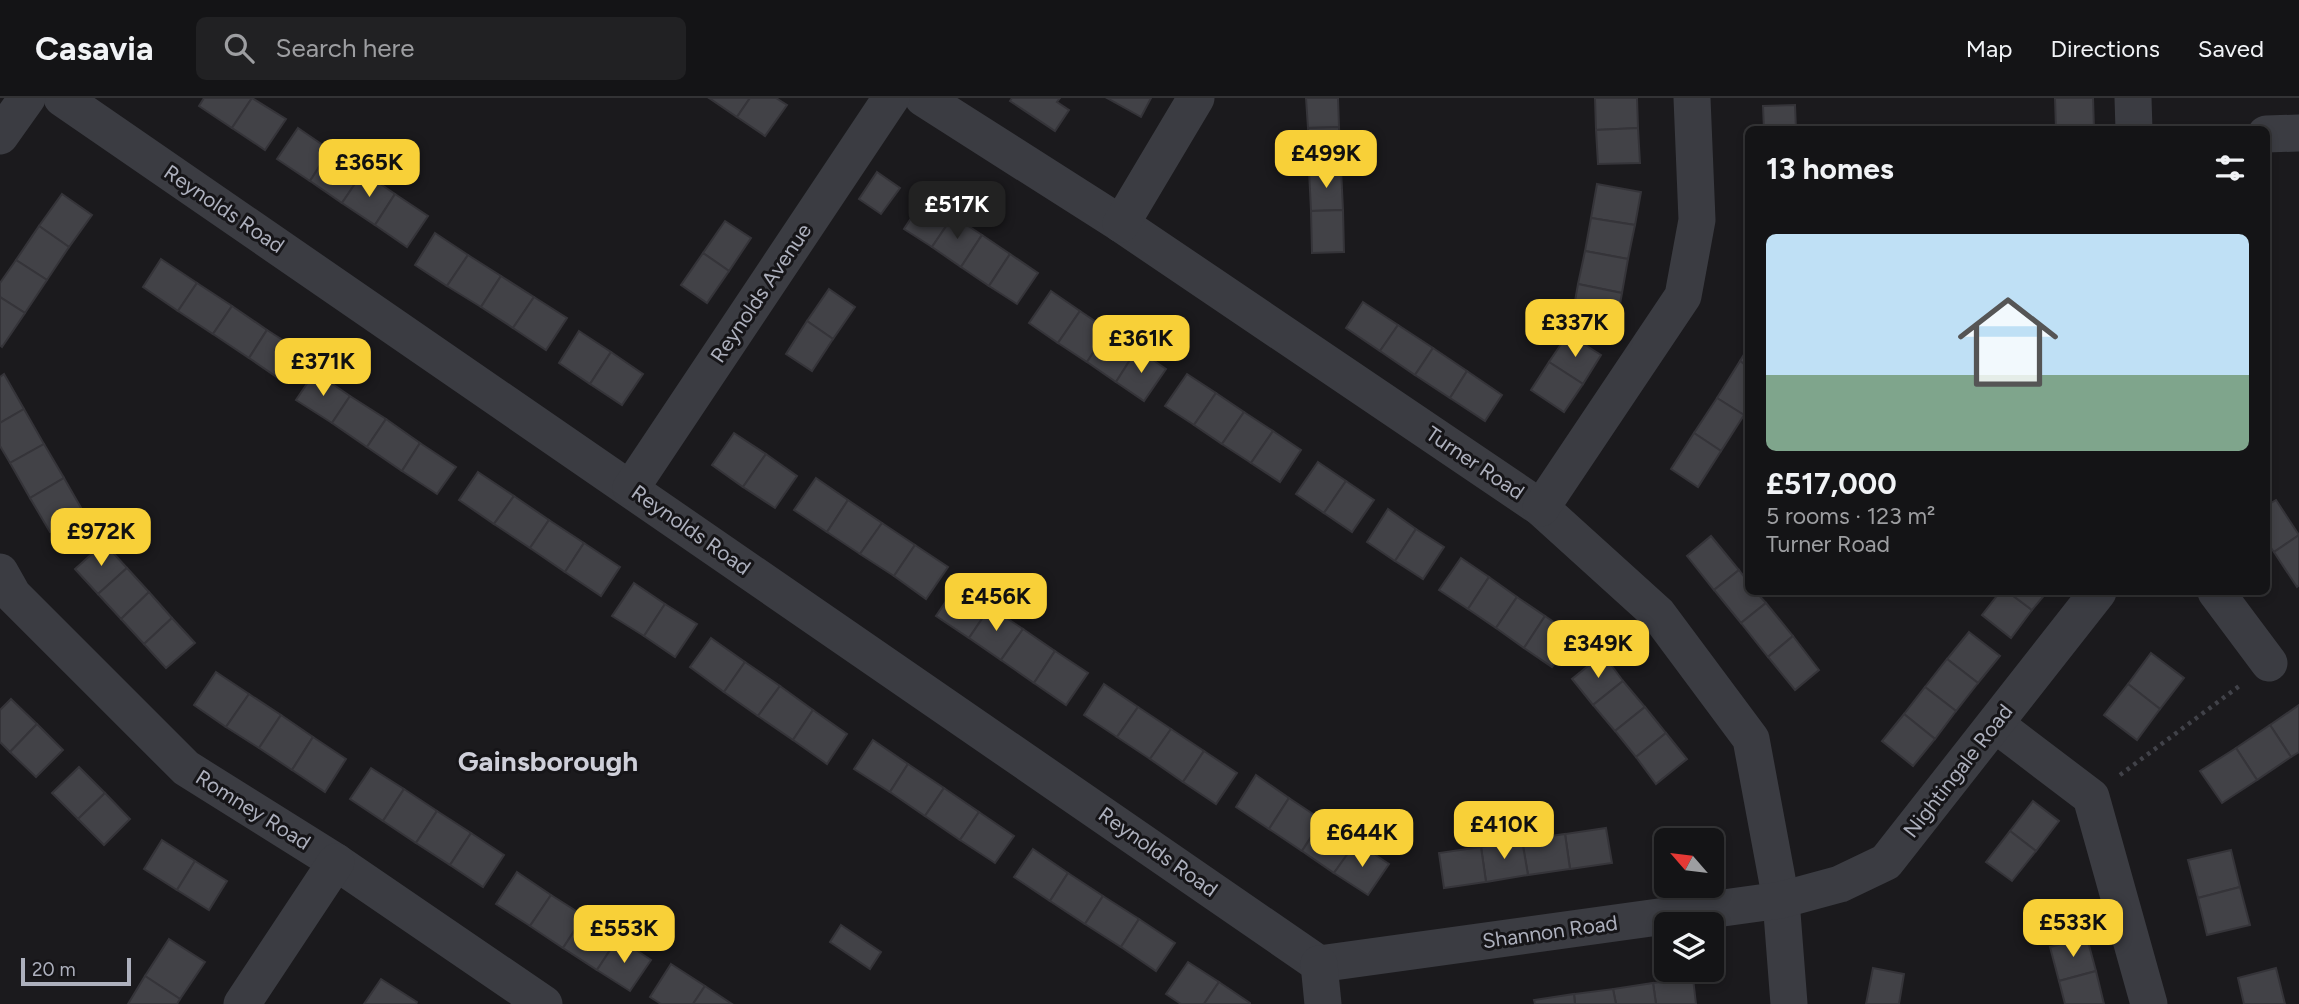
<!DOCTYPE html>
<meta charset="utf-8">
<style>
body{margin:0;font-family:Figtree,sans-serif;background:#212123;color:#f1f3f6;height:100vh;display:flex;flex-direction:column;font-size:26px;white-space:nowrap}
*{box-sizing:border-box;margin:0}
p{font-size:23px;color:#9d9ea1}
.icon{flex:none;width:38px;height:38px;fill:none;stroke:currentColor;stroke-width:2;stroke-linecap:round;stroke-linejoin:round}
.map{position:relative;flex:1;overflow:hidden}
.side{position:absolute;left:1745px;top:28px;width:525px;height:469px;display:flex;flex-direction:column;background:#141416;border-radius:10px;box-shadow:0 4px 10px #0003,0 0 0 2px #333335}
.side>*{flex:none}
.needle{width:46px;rotate:298deg}
.fabs{position:absolute;left:1654px;top:730px;display:grid;gap:14px}
.fabs a{display:grid;place-items:center;width:70px;height:70px;border-radius:10px;background:#141416;box-shadow:0 4px 10px #0003,0 0 0 2px #333335;font-size:35px}
.scale{position:absolute;left:21px;bottom:18px;width:110px;box-sizing:border-box;padding-left:7px;border:4px solid #adb0bd;border-top:0;font-size:19px;line-height:24px;white-space:nowrap;color:#adb0bd;-webkit-text-stroke:5px #161518;paint-order:stroke}
.price{position:absolute;translate:-50% -60px;padding:0 16px;border-radius:14px;background:#f8d038;color:#111;font-size:23px;line-height:46px;filter:drop-shadow(0 2px 4px #0008)}
.price::after{content:'';position:absolute;left:50%;top:42px;width:21px;height:16px;margin-left:-10px;background:inherit;clip-path:polygon(0 0,100% 0,50% 100%)}
.price.active{background:#222;color:#fff}
ul{padding:0;list-style:none}
li{display:grid;align-content:center;gap:14px;height:371px;padding:0 21px}
li span{display:grid;place-items:center;height:217px;border-radius:10px;color:#555}
li>.icon{margin-inline-start:auto}
span .icon{width:126px;height:126px;fill:#fffc;stroke-width:1}
li b{font-size:30px}
h2{display:flex;justify-content:space-between;align-items:center;height:84px;padding:0 21px;font-size:30px}
header{display:flex;align-items:center;gap:42px;box-sizing:border-box;height:98px;padding:0 35px;background:#141416;border-bottom:2px solid #333335}
header strong{font-size:33px}
nav{display:flex;gap:38px;margin-inline-start:auto;font-size:24px}
.search{width:490px;height:63px;background:#212123;display:flex;align-items:center;gap:18px;box-sizing:border-box;padding:0 24px;border-radius:10px;color:#9d9ea1;font-size:26px}
.map>svg:first-child{display:block}
</style>
<header>
<strong>Casavia</strong>
<div class="search"><svg class="icon" aria-label="search" viewBox="0 0 24 24"><circle cx="10" cy="10" r="6"/><path d="M15 15l6 6"/></svg>Search here</div>
<nav><a>Map</a><a>Directions</a><a>Saved</a></nav>
</header>
<div class="map">
<svg width="2299" height="906" viewBox="0 0 2299 906">
<rect width="100%" height="100%" fill="#1b1a1d"/>
<g fill="#424247" stroke="#353439" stroke-width="2">
<polygon points="204,0 252,0 232,30 199,8"/>
<polygon points="252,0 286,21 265,52 232,30"/>
<polygon points="709,0 750,0 737,19"/>
<polygon points="750,0 776,0 787,7 765,38 737,19"/>
<polygon points="1012,0 1060,0 1057,4 1069,12 1055,33 1010,3"/>
<polygon points="1107,0 1151,0 1141,19"/>
<polygon points="1306,0 1338,0 1339,29 1308,30"/>
<polygon points="1595,0 1637,0 1638,30 1596,32"/>
<polygon points="2055,0 2093,0 2094,32 2056,32"/>
<polygon points="1795,7 1796,32 1764,32 1763,8"/>
<polygon points="1339,29 1341,71 1309,72 1308,30"/>
<polygon points="298,30 330,52 310,83 277,61"/>
<polygon points="1638,30 1640,65 1598,66 1596,32"/>
<polygon points="330,52 363,74 342,105 310,83"/>
<polygon points="1341,71 1343,112 1311,113 1309,72"/>
<polygon points="363,74 395,96 375,127 342,105"/>
<polygon points="877,74 900,90 881,116 859,101"/>
<polygon points="1597,86 1641,94 1635,127 1591,120"/>
<polygon points="62,96 92,117 69,149 39,128"/>
<polygon points="395,96 428,118 407,149 375,127"/>
<polygon points="925,99 953,118 932,149 904,131"/>
<polygon points="1343,112 1344,154 1312,155 1311,113"/>
<polygon points="953,118 982,137 961,169 932,149"/>
<polygon points="1591,120 1635,127 1628,161 1585,153"/>
<polygon points="725,123 751,140 729,173 703,155"/>
<polygon points="39,128 69,149 47,182 16,162"/>
<polygon points="435,135 468,157 447,188 415,167"/>
<polygon points="982,137 1010,156 989,188 961,169"/>
<polygon points="1585,153 1628,161 1622,195 1578,186"/>
<polygon points="703,155 729,173 707,205 681,187"/>
<polygon points="1010,156 1038,175 1017,206 989,188"/>
<polygon points="468,157 501,178 481,209 447,188"/>
<polygon points="161,161 197,185 178,213 143,189"/>
<polygon points="16,162 47,182 25,215 0,199 0,185"/>
<polygon points="501,178 534,199 513,230 481,209"/>
<polygon points="197,185 232,208 213,236 178,213"/>
<polygon points="1578,186 1622,195 1616,228 1572,220"/>
<polygon points="829,191 855,209 833,241 807,223"/>
<polygon points="1051,193 1080,213 1058,245 1029,225"/>
<polygon points="0,199 25,215 2,249 0,247"/>
<polygon points="534,199 567,220 546,252 513,230"/>
<polygon points="1363,204 1398,227 1380,253 1346,230"/>
<polygon points="232,208 267,232 249,260 213,236"/>
<polygon points="1080,213 1108,232 1087,264 1058,245"/>
<polygon points="807,223 833,241 812,273 786,256"/>
<polygon points="1398,227 1433,250 1415,277 1380,253"/>
<polygon points="267,232 303,255 284,284 249,260"/>
<polygon points="1108,232 1137,251 1116,284 1087,264"/>
<polygon points="579,233 611,254 590,286 559,265"/>
<polygon points="1568,236 1601,257 1583,286 1549,264"/>
<polygon points="1433,250 1467,273 1450,300 1415,277"/>
<polygon points="1748,250 1748,269 1740,263"/>
<polygon points="1137,251 1166,271 1144,303 1116,284"/>
<polygon points="611,254 643,276 622,307 590,286"/>
<polygon points="1740,263 1748,269 1748,310 1744,317 1717,300"/>
<polygon points="1549,264 1583,286 1564,314 1531,292"/>
<polygon points="1467,273 1502,297 1485,323 1450,300"/>
<polygon points="315,274 350,298 332,325 296,302"/>
<polygon points="4,276 24,311 0,325 0,279"/>
<polygon points="1187,276 1216,295 1194,327 1165,308"/>
<polygon points="1216,295 1244,314 1222,346 1194,327"/>
<polygon points="350,298 386,321 367,349 332,325"/>
<polygon points="1717,300 1744,317 1721,353 1694,335"/>
<polygon points="24,311 44,346 10,365 0,348 0,325"/>
<polygon points="1244,314 1273,333 1251,365 1222,346"/>
<polygon points="386,321 420,345 402,373 367,349"/>
<polygon points="1273,333 1301,352 1280,384 1251,365"/>
<polygon points="734,335 766,356 743,389 712,367"/>
<polygon points="1694,335 1721,353 1698,389 1671,371"/>
<polygon points="420,345 456,369 437,396 402,373"/>
<polygon points="44,346 64,380 30,400 10,365"/>
<polygon points="766,356 797,378 775,410 743,389"/>
<polygon points="1318,364 1346,383 1324,415 1296,396"/>
<polygon points="478,374 514,398 494,426 459,402"/>
<polygon points="64,380 84,415 50,434 30,400"/>
<polygon points="816,380 848,402 827,434 794,412"/>
<polygon points="1346,383 1374,402 1352,434 1324,415"/>
<polygon points="514,398 549,422 530,450 494,426"/>
<polygon points="848,402 882,425 860,456 827,434"/>
<polygon points="2276,402 2299,437 2274,454 2266,443 2266,408"/>
<polygon points="1388,411 1416,431 1395,463 1367,444"/>
<polygon points="549,422 584,445 565,474 530,450"/>
<polygon points="882,425 915,447 894,478 860,456"/>
<polygon points="1416,431 1444,449 1423,481 1395,463"/>
<polygon points="2299,437 2299,487 2297,489 2274,454"/>
<polygon points="1711,438 1739,472 1714,492 1687,458"/>
<polygon points="104,445 127,470 98,496 75,471"/>
<polygon points="584,445 620,469 601,498 565,474"/>
<polygon points="915,447 948,469 926,501 894,478"/>
<polygon points="1461,460 1489,479 1468,511 1439,492"/>
<polygon points="127,470 149,494 121,521 98,496"/>
<polygon points="1739,472 1748,484 1748,494 1756,494 1766,505 1741,525 1714,492"/>
<polygon points="1489,479 1517,499 1496,530 1468,511"/>
<polygon points="634,485 665,506 644,538 612,518"/>
<polygon points="957,487 990,509 969,540 936,518"/>
<polygon points="149,494 172,520 144,546 121,521"/>
<polygon points="2000,494 2008,494 2032,512 2011,540 1982,517"/>
<polygon points="2008,494 2047,494 2032,512"/>
<polygon points="1517,499 1545,518 1524,550 1496,530"/>
<polygon points="1766,505 1793,538 1768,559 1741,525"/>
<polygon points="665,506 697,526 675,559 644,538"/>
<polygon points="990,509 1023,531 1001,562 969,540"/>
<polygon points="1545,518 1574,538 1552,569 1524,550"/>
<polygon points="172,520 195,545 166,570 144,546"/>
<polygon points="1023,531 1055,553 1034,585 1001,562"/>
<polygon points="1969,534 2000,558 1978,585 1947,561"/>
<polygon points="1793,538 1819,572 1795,592 1768,559"/>
<polygon points="711,540 745,564 724,594 690,569"/>
<polygon points="1055,553 1088,575 1066,607 1034,585"/>
<polygon points="2151,555 2184,580 2160,611 2128,586"/>
<polygon points="1603,556 1623,583 1593,607 1572,581"/>
<polygon points="1947,561 1978,585 1956,613 1925,589"/>
<polygon points="745,564 780,588 758,618 724,594"/>
<polygon points="216,574 249,596 226,629 194,607"/>
<polygon points="1623,583 1645,609 1615,633 1593,607"/>
<polygon points="1104,586 1138,609 1117,639 1084,617"/>
<polygon points="2128,586 2160,611 2137,642 2104,617"/>
<polygon points="780,588 813,612 793,642 758,618"/>
<polygon points="1925,589 1956,613 1935,641 1904,616"/>
<polygon points="249,596 281,617 259,650 226,629"/>
<polygon points="11,601 37,626 10,654 0,644 0,612"/>
<polygon points="2299,607 2299,654 2291,659 2270,627"/>
<polygon points="1138,609 1171,631 1150,661 1117,639"/>
<polygon points="1645,609 1666,635 1636,659 1615,633"/>
<polygon points="813,612 847,636 827,666 793,642"/>
<polygon points="1904,616 1935,641 1913,668 1882,643"/>
<polygon points="281,617 313,639 292,672 259,650"/>
<polygon points="37,626 63,652 36,679 10,654"/>
<polygon points="2270,627 2291,659 2257,682 2236,650"/>
<polygon points="1171,631 1204,653 1183,684 1150,661"/>
<polygon points="1666,635 1687,661 1656,686 1636,659"/>
<polygon points="313,639 346,661 325,694 292,672"/>
<polygon points="873,642 908,666 890,694 854,671"/>
<polygon points="2236,650 2257,682 2222,705 2200,673"/>
<polygon points="1204,653 1237,675 1216,706 1183,684"/>
<polygon points="908,666 944,690 925,718 890,694"/>
<polygon points="79,669 105,695 78,721 52,695"/>
<polygon points="371,670 404,691 383,723 350,701"/>
<polygon points="1256,677 1289,700 1269,731 1236,709"/>
<polygon points="944,690 979,714 960,742 925,718"/>
<polygon points="404,691 437,713 416,745 383,723"/>
<polygon points="105,695 130,721 104,747 78,721"/>
<polygon points="1289,700 1322,722 1302,753 1269,731"/>
<polygon points="2033,703 2059,723 2036,753 2010,733"/>
<polygon points="437,713 471,735 450,767 416,745"/>
<polygon points="979,714 1014,738 995,765 960,742"/>
<polygon points="1322,722 1356,744 1334,775 1302,753"/>
<polygon points="1606,730 1612,765 1570,771 1565,736"/>
<polygon points="2010,733 2036,753 2012,783 1986,764"/>
<polygon points="471,735 504,757 483,789 450,767"/>
<polygon points="1565,736 1570,771 1528,777 1522,742"/>
<polygon points="162,742 195,763 177,792 144,771"/>
<polygon points="1522,742 1528,777 1486,784 1481,749"/>
<polygon points="1356,744 1389,766 1368,797 1334,775"/>
<polygon points="1481,749 1486,784 1444,790 1439,755"/>
<polygon points="1033,751 1068,775 1050,803 1014,779"/>
<polygon points="2231,752 2240,789 2198,800 2188,762"/>
<polygon points="195,763 227,783 209,812 177,792"/>
<polygon points="517,774 551,797 530,828 496,806"/>
<polygon points="1068,775 1103,798 1085,826 1050,803"/>
<polygon points="2240,789 2250,827 2207,837 2198,800"/>
<polygon points="551,797 584,818 563,850 530,828"/>
<polygon points="1103,798 1139,821 1121,849 1085,826"/>
<polygon points="584,818 618,840 597,872 563,850"/>
<polygon points="1139,821 1175,845 1156,873 1121,849"/>
<polygon points="841,827 881,854 870,871 830,844"/>
<polygon points="618,840 651,862 630,893 597,872"/>
<polygon points="2087,840 2096,873 2059,883 2050,849"/>
<polygon points="169,841 205,864 180,901 145,878"/>
<polygon points="1188,864 1219,884 1204,906 1181,906 1166,896"/>
<polygon points="671,866 705,888 693,906 661,906 650,899"/>
<polygon points="1873,870 1904,876 1899,906 1866,906"/>
<polygon points="2276,870 2285,906 2244,906 2238,880"/>
<polygon points="2096,873 2104,906 2065,906 2059,883"/>
<polygon points="145,878 180,901 177,906 128,906"/>
<polygon points="1693,880 1696,906 1656,906 1653,885"/>
<polygon points="381,881 417,904 416,906 364,906"/>
<polygon points="1219,884 1250,905 1250,906 1204,906"/>
<polygon points="1653,885 1656,906 1616,906 1613,891"/>
<polygon points="705,888 732,906 693,906"/>
<polygon points="1613,891 1616,906 1575,906 1574,896"/>
<polygon points="1574,896 1575,906 1535,906 1534,902"/>
</g>
<g fill="none" stroke-linecap="round" stroke-linejoin="round">
<polyline stroke="#414249" stroke-width="4.5" stroke-dasharray="3.5 5" stroke-linecap="butt" points="2120,677 2242,586"/>
<g stroke="#3b3c42" stroke-width="37">
<polyline points="62,0 1319,866"/>
<polyline points="923,0 1121,126 1541,410 1658,516 1751,641 1781,802 1789,906"/>
<polyline points="2133,0 2134,32"/>
<polyline points="2266,36 2299,35"/>
<polyline points="0,38 27,0"/>
<polyline points="1121,126 1196,0"/>
<polyline points="631,390 891,0"/>
<polyline points="1541,410 1683,198 1697,122 1692,0"/>
<polyline points="0,474 13,497 186,670 336,764 544,906"/>
<polyline points="2216,494 2269,565"/>
<polyline points="1995,626 2091,699 2149,906"/>
<polyline points="1319,866 1781,802 1840,786 1886,764 2098,494"/>
<polyline points="1319,866 1323,906"/>
<polyline points="242,906 336,764"/>
</g>
</g>
<g text-anchor="middle" stroke-width="6" stroke-linejoin="round" paint-order="stroke">
<g font-size="21" fill="#adb0bd" stroke="#161518">
<text transform="translate(224 111) rotate(34)" y="7">Reynolds Road</text>
<text transform="translate(761 195) rotate(-56)" y="7">Reynolds Avenue</text>
<text transform="translate(1475 365) rotate(34)" y="7">Turner Road</text>
<text transform="translate(691 432) rotate(35)" y="7">Reynolds Road</text>
<text transform="translate(1958 673) rotate(-52)" y="7">Nightingale Road</text>
<text transform="translate(253 712) rotate(32)" y="7">Romney Road</text>
<text transform="translate(1158 754) rotate(35)" y="7">Reynolds Road</text>
<text transform="translate(1550 834) rotate(-8)" y="7">Shannon Road</text>
</g>
<g font-size="28" font-weight="bold" fill="#cecfd9" stroke="#161518">
<text x="548" y="673">Gainsborough</text>
</g>
</g>
</svg>
<div class="fabs">
<a><svg class="needle" viewBox="-14 -14 28 28"><path d="M0-13l5 13h-10z" fill="#e53935"/><path d="M0 13l5-13h-10z" fill="#9d9ea1"/></svg></a>
<a><svg class="icon" aria-label="layers" viewBox="0 0 24 24"><path d="M12 4l9 5-9 5-9-5zM3 14l9 5 9-5"/></svg></a>
</div>
<div class="scale">20 m</div>
<b class="price" style="left:1326px;top:92px">£499K</b>
<b class="price" style="left:369px;top:101px">£365K</b>
<b class="price active" style="left:957px;top:143px">£517K</b>
<b class="price" style="left:1575px;top:261px">£337K</b>
<b class="price" style="left:1141px;top:277px">£361K</b>
<b class="price" style="left:323px;top:300px">£371K</b>
<b class="price" style="left:101px;top:470px">£972K</b>
<b class="price" style="left:996px;top:535px">£456K</b>
<b class="price" style="left:1598px;top:582px">£349K</b>
<b class="price" style="left:1504px;top:763px">£410K</b>
<b class="price" style="left:1362px;top:771px">£644K</b>
<b class="price" style="left:2073px;top:861px">£533K</b>
<b class="price" style="left:624px;top:867px">£553K</b>
<section class="side">
<h2>13 homes<svg class="icon" aria-label="filters" viewBox="0 0 24 24"><path d="M4 7h16M4 17h16"/><circle cx="9" cy="7" r="2"/><circle cx="15" cy="17" r="2"/></svg></h2>
<ul>
<li><span style="background:linear-gradient(#bfe0f5 65%,#7fa58c 0)"><svg class="icon" aria-label="home" viewBox="0 0 24 24"><path d="M3 11l9-7 9 7M6 9v11h12V9"/></svg></span><div><b>£517,000</b><p>5 rooms · 123 m²</p><p>Turner Road</p></div></li>
</ul>
</section>
</div>
